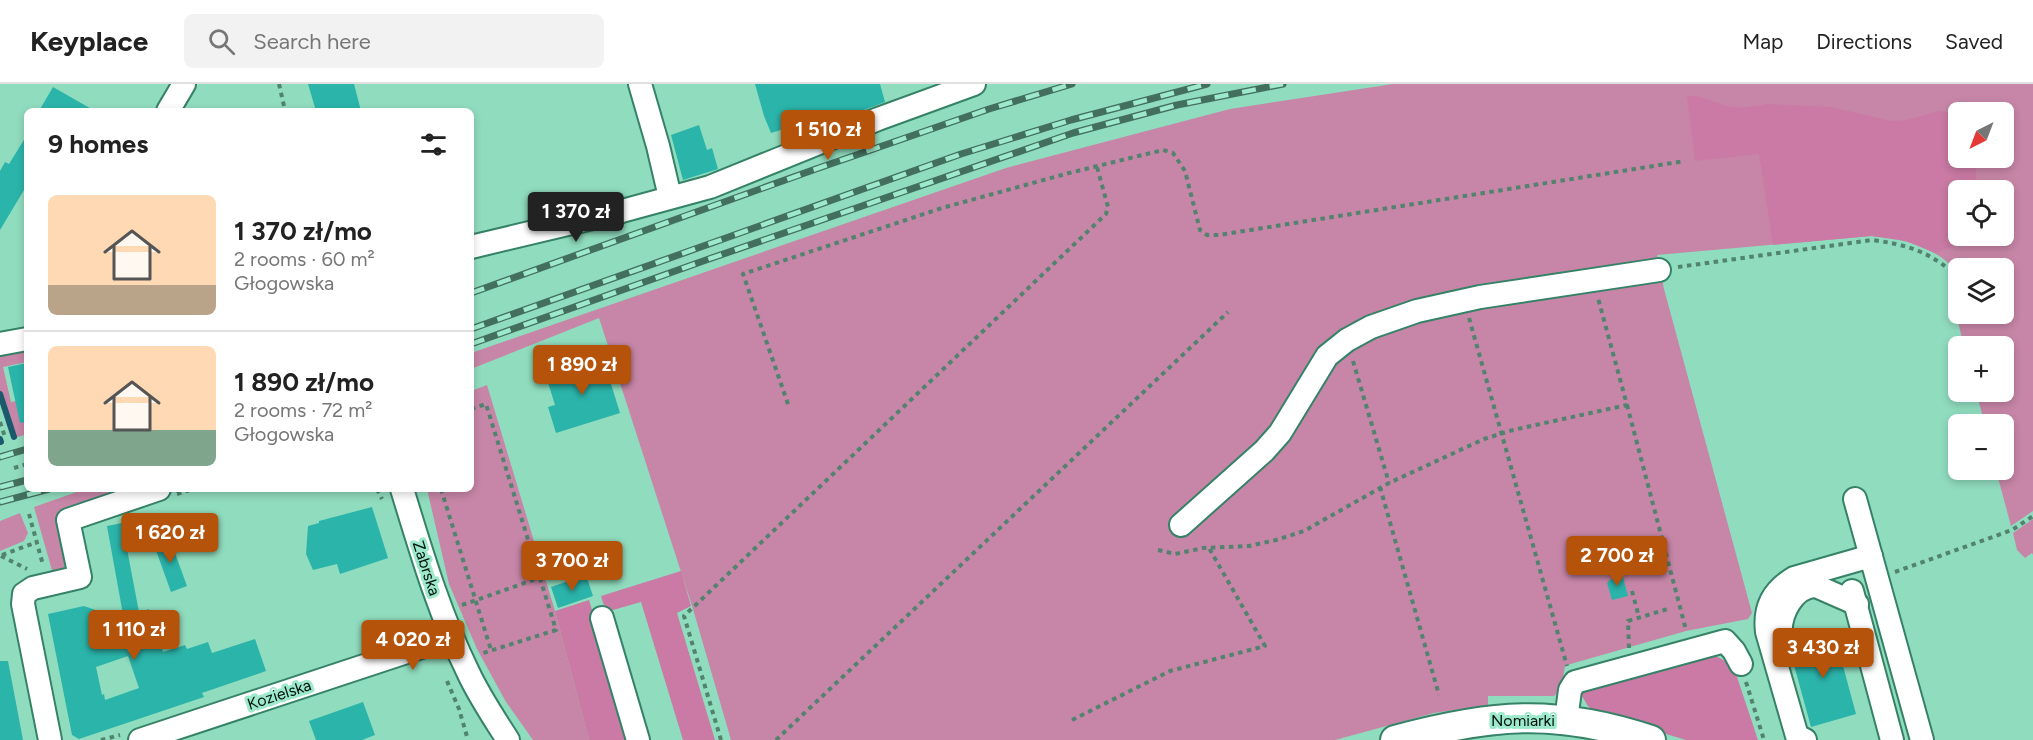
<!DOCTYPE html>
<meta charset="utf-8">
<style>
body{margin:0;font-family:Figtree,sans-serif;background:#f2f2f2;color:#222;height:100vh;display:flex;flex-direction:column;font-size:22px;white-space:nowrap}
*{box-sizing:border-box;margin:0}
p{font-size:20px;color:#767676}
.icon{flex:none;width:33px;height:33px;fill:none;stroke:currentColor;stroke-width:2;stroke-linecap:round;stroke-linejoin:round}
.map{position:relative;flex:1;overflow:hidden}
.drawer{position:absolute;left:24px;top:24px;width:450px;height:384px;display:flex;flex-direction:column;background:#fff;border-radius:9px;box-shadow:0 3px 9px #0003}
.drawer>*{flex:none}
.needle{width:39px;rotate:222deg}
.tools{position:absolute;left:1948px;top:18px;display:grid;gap:12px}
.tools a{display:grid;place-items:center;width:66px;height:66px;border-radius:9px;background:#fff;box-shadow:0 3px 9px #0003;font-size:30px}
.price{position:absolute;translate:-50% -51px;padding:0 14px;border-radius:6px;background:#b45309;color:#fff;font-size:20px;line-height:39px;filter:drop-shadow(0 2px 3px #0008)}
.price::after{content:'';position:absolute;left:50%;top:36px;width:18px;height:14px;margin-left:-9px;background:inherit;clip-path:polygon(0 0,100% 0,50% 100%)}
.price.active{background:#222;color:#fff}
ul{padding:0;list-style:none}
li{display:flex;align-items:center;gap:18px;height:150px;padding:0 24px}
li+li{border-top:2px solid #e0e0e0}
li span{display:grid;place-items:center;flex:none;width:168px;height:120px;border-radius:9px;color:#555}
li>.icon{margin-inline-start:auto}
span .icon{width:72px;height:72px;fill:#fffc;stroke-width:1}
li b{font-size:26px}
h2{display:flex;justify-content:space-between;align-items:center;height:72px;padding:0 24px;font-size:26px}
header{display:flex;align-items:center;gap:36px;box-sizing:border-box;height:84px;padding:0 30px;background:#fff;border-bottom:2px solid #e0e0e0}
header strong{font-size:28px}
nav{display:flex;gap:33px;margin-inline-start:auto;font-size:21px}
.search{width:420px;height:54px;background:#f2f2f2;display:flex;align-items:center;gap:15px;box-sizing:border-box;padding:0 21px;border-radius:9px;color:#767676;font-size:22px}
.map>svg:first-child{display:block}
</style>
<header>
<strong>Keyplace</strong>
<div class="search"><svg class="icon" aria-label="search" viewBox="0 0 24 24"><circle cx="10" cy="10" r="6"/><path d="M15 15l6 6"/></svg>Search here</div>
<nav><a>Map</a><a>Directions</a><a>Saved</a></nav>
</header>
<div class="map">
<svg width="2033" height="656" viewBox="0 0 2033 656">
<rect width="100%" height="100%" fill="#90dcbe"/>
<g fill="#c786a7" fill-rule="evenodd">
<path d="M 1393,0 L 2033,0 L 2033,427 L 2011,442 L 1996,386 L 2004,386 L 2004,340 L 1985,340 L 1976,308 L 2004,308 L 2004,262 L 1964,262 L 1949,202 L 1954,189 L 1954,184 C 1932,162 1901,154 1871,152 L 1657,171 L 1664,205 L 1752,529 L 1748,535 L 1686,547 L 1567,581 L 1565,582 L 1561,606 L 1554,612 L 1488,612 L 1488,621 L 1434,629 L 1335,656 L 731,656 L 693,525 L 599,234 L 471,285 L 471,269 L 1006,84 L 1230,25 ZM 1959,28 L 2004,28 L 2004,74 L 1959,74 ZM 1959,106 L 2004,106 L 2004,152 L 1959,152 ZM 1959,184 L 2004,184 L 2004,230 L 1959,230 Z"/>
<polygon points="27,267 27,278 3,283 11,318 27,315 27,350 15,354 0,307 0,270"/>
<polygon points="487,301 555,527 589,656 533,656 506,618 477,565 449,500 427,405 471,405 471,307"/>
<path d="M 85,405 L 133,405 L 57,429 C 60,441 72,478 62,486 C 61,488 56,489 53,490 L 34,423 Z"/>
<polygon points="20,429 28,449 24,457 0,467 0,437"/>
<polygon points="2033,435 2033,471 2032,469 2025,474 2017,466 2013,449"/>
</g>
<g fill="#ca7aa4">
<polygon points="1687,12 1697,12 1727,22 1742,24 1767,20 1831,23 1891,37 1907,36 1939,27 1959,30 1959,74 1976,74 1976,106 1959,106 1959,152 1973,152 1969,156 1935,169 1906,157 1871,152 1773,161 1759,70 1695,77"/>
<polygon points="681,487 691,522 677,529 715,656 683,656 641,518 606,528 601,512"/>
<polygon points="589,516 632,656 589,656 555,527"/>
<polygon points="1706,567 1733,581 1758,656 1686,656 1596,629 1588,622 1580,609 1585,603"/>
</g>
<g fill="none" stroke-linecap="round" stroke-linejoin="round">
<g stroke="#1b596c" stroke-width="6">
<polyline points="0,310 14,353"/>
<polyline points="0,355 1,358"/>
</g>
</g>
<g fill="#2bb4aa" fill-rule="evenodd">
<polygon points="308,0 354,0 361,27 316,27"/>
<polygon points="755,0 880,0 885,18 856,29 810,41 809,37 771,49 764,32"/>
<polygon points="53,3 95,27 39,27"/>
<polygon points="699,41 707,66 712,64 718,85 683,96 671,51"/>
<polygon points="27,51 27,101 0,146 0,87 5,78 9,80"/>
<polygon points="603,274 620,329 556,349 548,323 555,321 546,292"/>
<polygon points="27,279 27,338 20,339 8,283"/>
<polygon points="372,423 388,474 340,490 337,480 313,486 306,470 308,442 319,439 319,437"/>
<path d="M 122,439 L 139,528 L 149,525 L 163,568 L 185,561 L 187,565 L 208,558 L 212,569 L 255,555 L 266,587 L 202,609 L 204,613 L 79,655 L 72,651 L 48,530 L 84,522 L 124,536 L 107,442 ZM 128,572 L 139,604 L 105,616 L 104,610 L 102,611 L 96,583 Z"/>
<polygon points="169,453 187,502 171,508 153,458"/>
<polygon points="1621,486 1628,512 1612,516 1607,499"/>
<polygon points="586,491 593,512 558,524 551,503"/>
<polygon points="1833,545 1856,630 1811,643 1794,581 1799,572 1795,555"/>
<polygon points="0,577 8,577 23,656 0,656"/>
<polygon points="363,618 375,651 362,656 316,656 309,637"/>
</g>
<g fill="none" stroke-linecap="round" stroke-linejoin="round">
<defs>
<g id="minor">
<polyline points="640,0 658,62 670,113"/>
<polyline points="168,27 184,0"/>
<polyline points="471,163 622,127 710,103 878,35 974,0"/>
<polyline points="0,260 27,255"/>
<path d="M 402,405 C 421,467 439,529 468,588 C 479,612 494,634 508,656"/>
<polyline points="1855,415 1922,656"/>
<polyline points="1181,441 1264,367 1280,349 1327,272 1347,256 1371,243 1417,227 1480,213 1659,186"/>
<polyline points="1852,507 1892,656"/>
<polyline points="602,534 638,656"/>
<path d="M 1786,570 C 1784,564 1781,557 1781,551 C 1779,531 1793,502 1816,502 L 1857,520"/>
<polyline points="1566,636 1570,606 1575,598 1725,557 1734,567 1741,580"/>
<polyline points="50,656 23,520 24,510 33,504 80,493 68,436 159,405"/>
<polyline points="140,656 452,553"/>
<path d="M 1805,656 L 1797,652 L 1767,548 C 1764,523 1773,507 1794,494 L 1871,472"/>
</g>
<path id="major" d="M 1395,656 C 1490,630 1556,624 1651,656"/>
</defs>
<use href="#minor" stroke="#358267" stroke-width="26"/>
<use href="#major" stroke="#358267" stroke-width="32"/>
<g stroke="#51836f" stroke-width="4" stroke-dasharray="4.5 4.5" stroke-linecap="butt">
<polyline points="279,0 284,22 288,27"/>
<path d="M 1678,183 L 1872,156 C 1903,160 1925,166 1950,186"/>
<polyline points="1469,234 1567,582"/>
<polyline points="1353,277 1389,399"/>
<polyline points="788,320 743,190 942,124 1069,89 1163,66 1173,69 1185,87 1200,146 1207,151 1219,151 1685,77"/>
<polyline points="1627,321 1686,546"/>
<polyline points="471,325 486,320 556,546 480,570"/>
<polyline points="0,338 5,353"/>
<polyline points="14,384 27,380"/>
<polyline points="1380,403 1439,611"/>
<polyline points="377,405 382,415"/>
<polyline points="441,405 491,566"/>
<polyline points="177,410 193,405"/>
<polyline points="29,430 43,481"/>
<polyline points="1158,466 1175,470 1203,464 1249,462 1276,456 1304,447 1389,399 1484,355 1513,346 1627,321 1598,214"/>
<polyline points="2,471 37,458"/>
<polyline points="1,472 27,485"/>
<polyline points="1895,488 2012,446 2033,432"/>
<polyline points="1632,507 1639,533"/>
<polyline points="462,521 539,494"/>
<polyline points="1629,564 1628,537 1671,524"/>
<polyline points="447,597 459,625 468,656"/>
<polyline points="1746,598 1764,656"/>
<polyline points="1072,636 1170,587 1265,562 1209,464"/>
<polyline points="101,656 120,651"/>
<polyline points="721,656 684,532 1106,130 1108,123 1097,83"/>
<polyline points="776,656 1228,228"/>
</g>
<use href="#minor" stroke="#fff" stroke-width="22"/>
<use href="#major" stroke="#fff" stroke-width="28"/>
<defs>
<g id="rail">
<polyline points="471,209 813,86 989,25 1072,0"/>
<polyline points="471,245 961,70 1071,36 1207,0"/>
<polyline points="471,260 706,176 1073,49 1177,21 1283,0"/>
<polyline points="0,373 27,365"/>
<polyline points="0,403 27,396"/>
<polyline points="0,418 49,405"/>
</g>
</defs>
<use href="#rail" stroke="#436f5e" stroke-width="7"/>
<use href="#rail" stroke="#9de9cb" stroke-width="4.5" stroke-dasharray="14" stroke-linecap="butt"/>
</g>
<g text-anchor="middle" stroke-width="6" stroke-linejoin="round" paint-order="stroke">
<g font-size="16" fill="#00120b" stroke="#9de9cb">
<text transform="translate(427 484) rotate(72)" y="6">Zabrska</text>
<text transform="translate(279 610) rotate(-18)" y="6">Kozielska</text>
<text x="1523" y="642">Nomiarki</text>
</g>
</g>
</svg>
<div class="tools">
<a><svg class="needle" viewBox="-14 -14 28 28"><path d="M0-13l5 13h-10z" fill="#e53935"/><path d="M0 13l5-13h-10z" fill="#767676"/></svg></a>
<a><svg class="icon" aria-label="locate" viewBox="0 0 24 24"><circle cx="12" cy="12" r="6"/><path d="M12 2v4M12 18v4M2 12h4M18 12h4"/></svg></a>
<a><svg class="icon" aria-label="layers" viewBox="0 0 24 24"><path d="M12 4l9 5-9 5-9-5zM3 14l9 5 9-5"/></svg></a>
<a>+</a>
<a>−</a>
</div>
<b class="price" style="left:828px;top:77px">1 510 zł</b>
<b class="price active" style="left:576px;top:159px">1 370 zł</b>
<b class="price" style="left:582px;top:312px">1 890 zł</b>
<b class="price" style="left:170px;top:480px">1 620 zł</b>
<b class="price" style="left:1617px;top:503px">2 700 zł</b>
<b class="price" style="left:572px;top:508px">3 700 zł</b>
<b class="price" style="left:134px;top:577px">1 110 zł</b>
<b class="price" style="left:413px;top:587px">4 020 zł</b>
<b class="price" style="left:1823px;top:595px">3 430 zł</b>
<section class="drawer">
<h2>9 homes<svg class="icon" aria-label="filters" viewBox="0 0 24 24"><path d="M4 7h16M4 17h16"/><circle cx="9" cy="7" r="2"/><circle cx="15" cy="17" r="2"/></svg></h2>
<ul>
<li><span style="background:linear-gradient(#ffd9b3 75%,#b9a48a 0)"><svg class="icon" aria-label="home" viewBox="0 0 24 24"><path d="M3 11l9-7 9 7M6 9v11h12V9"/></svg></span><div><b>1 370 zł/mo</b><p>2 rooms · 60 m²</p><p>Głogowska</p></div></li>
<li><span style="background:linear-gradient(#ffd9b3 70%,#7fa58c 0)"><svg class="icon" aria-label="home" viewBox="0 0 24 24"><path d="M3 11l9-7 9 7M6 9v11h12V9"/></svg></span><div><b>1 890 zł/mo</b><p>2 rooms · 72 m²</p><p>Głogowska</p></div></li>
</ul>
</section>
</div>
